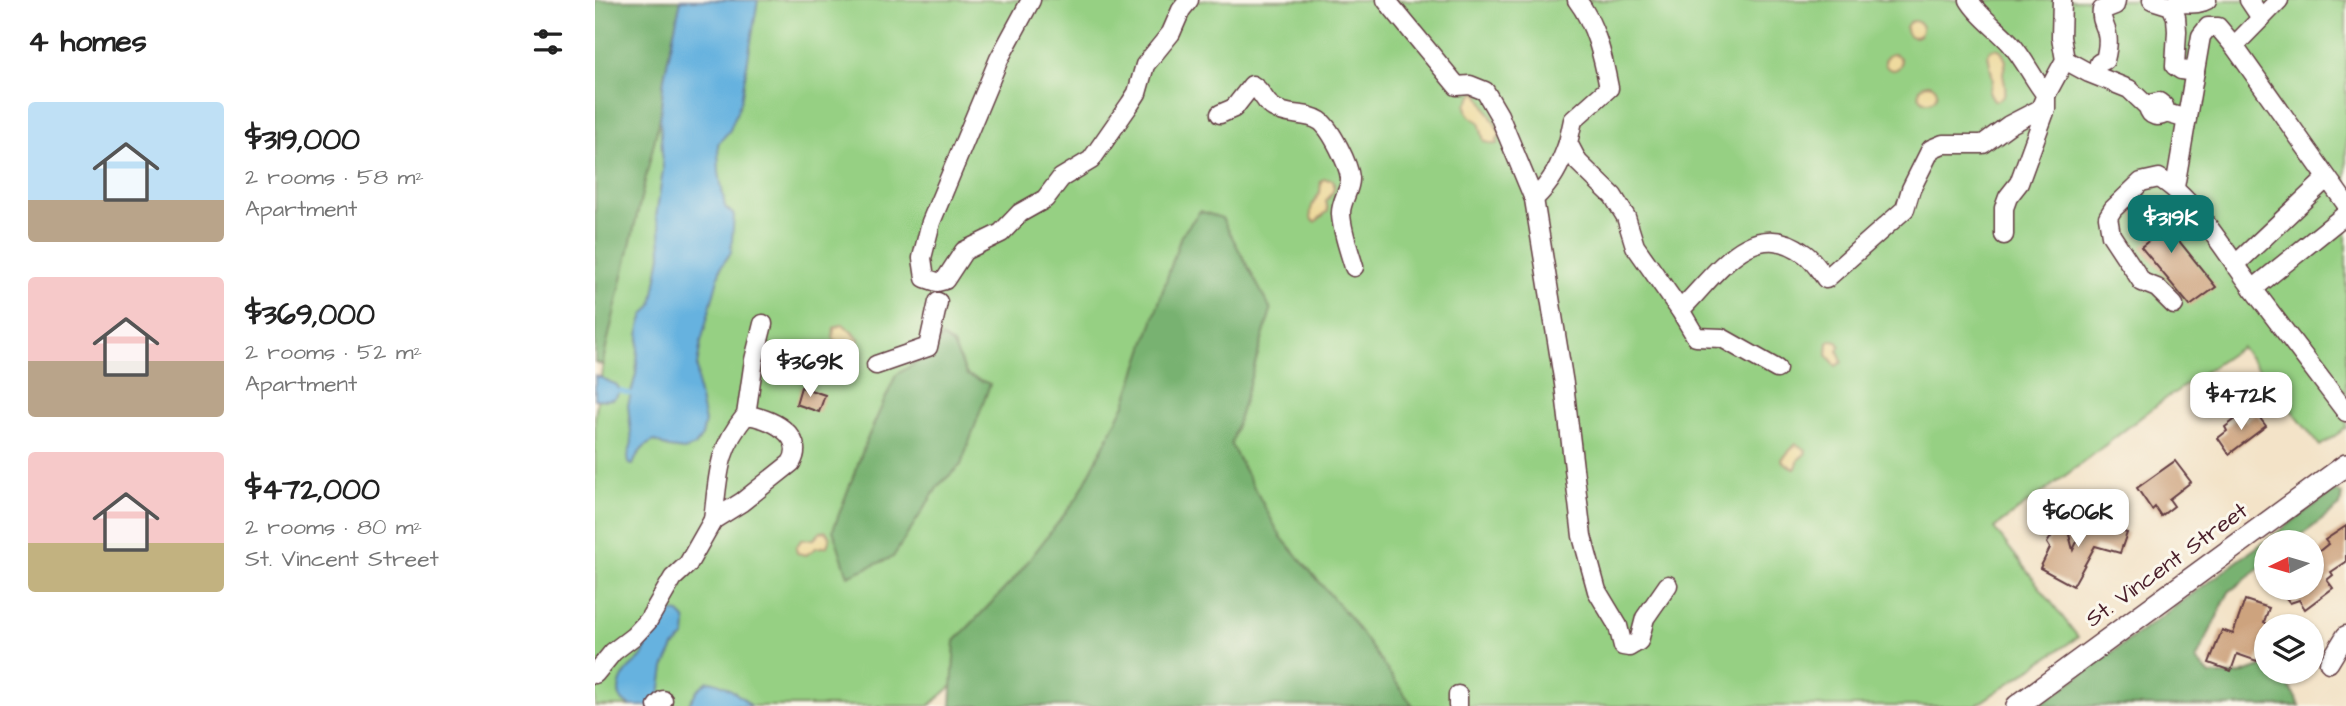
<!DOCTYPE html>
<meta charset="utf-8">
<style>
body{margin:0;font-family:"Architects Daughter",sans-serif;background:#f6f6f6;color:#222;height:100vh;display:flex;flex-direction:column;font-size:26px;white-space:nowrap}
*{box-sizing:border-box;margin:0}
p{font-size:23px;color:#767676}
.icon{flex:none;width:38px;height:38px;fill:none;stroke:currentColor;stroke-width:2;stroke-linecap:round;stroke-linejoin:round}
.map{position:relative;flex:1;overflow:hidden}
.panel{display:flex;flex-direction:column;background:#fff;width:595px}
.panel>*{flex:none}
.needle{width:46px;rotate:265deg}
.fabs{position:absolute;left:1659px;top:530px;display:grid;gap:14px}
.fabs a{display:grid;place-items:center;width:70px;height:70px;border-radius:50%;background:#fff;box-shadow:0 2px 5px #0004;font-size:35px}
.price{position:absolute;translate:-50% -60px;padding:0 16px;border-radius:14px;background:#fff;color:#222;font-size:23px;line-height:46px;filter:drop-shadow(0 2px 4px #0008)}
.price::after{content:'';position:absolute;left:50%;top:42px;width:21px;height:16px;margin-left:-10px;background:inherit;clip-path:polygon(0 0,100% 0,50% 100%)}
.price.on{background:#0f766e;color:#fff}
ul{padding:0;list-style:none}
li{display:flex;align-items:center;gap:21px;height:175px;padding:0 28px}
li span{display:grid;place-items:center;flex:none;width:196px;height:140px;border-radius:7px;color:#555}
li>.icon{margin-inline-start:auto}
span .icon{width:84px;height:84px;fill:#fffc;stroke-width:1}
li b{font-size:30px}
h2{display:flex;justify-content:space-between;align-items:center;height:84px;padding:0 28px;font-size:30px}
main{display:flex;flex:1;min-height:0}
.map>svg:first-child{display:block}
</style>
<main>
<section class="panel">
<h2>4 homes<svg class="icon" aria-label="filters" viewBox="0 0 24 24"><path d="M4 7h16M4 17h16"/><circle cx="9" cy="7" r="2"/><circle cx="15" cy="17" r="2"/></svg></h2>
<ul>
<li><span style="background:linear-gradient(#bfe0f5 70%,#b9a48a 0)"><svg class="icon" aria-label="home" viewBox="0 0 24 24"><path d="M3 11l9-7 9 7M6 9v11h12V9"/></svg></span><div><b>$319,000</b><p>2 rooms · 58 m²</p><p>Apartment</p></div></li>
<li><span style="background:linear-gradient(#f6c9c9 60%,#b9a48a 0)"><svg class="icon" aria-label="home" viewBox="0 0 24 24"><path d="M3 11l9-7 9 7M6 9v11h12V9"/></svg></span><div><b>$369,000</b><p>2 rooms · 52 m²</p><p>Apartment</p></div></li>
<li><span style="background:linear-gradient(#f6c9c9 65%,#c2b280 0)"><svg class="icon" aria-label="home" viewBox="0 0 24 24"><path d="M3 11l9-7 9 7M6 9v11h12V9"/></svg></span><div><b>$472,000</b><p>2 rooms · 80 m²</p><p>St. Vincent Street</p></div></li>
</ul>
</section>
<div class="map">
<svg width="1751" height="706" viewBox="0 0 1751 706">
<rect width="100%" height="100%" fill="#fbf7ec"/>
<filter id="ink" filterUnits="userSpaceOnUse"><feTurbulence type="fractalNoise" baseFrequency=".0143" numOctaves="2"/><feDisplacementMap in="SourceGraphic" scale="14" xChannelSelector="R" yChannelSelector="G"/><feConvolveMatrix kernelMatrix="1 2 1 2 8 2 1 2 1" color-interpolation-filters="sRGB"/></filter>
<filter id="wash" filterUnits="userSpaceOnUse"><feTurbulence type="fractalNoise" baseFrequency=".00686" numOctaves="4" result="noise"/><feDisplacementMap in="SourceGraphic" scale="28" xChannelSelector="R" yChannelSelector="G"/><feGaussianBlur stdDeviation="1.57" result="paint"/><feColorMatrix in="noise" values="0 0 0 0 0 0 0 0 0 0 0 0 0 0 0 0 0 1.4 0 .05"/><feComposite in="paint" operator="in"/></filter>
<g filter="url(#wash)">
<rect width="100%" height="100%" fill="#f3e3c8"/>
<polygon fill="#96d083" stroke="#707857" stroke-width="2" points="73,0 1751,0 1751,428 1725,446 1646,347 1563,404 1486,464 1399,528 1483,637 1380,706 794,706 601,473 334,706 0,706 0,417 9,357"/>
<g fill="#78b271" stroke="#61684e" stroke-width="2">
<polygon points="0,0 86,0 69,78 65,117 7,365 0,362"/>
<polygon points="605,211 627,218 676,310 636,445 686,537 756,619 818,706 356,706 360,641 420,578 482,498 530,404 586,236"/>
<polygon points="347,337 358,345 372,375 395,384 366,465 344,485 298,557 253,576 238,530 273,437 301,375 330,357"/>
<polygon points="1739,491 1747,494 1745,506 1698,542 1671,542 1671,563 1634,592 1601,660 1615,675 1643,675 1671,665 1671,672 1687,672 1705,706 1443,706"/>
</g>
<g fill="#eeda9e" stroke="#9c7c64" stroke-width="2">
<circle cx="1319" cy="29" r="8"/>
<path d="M 1400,48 L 1406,50 L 1411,61 C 1411,63 1408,71 1408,73 C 1409,85 1415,93 1403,100 L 1399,100 L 1394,92 L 1398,80 L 1393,54 L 1395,50 Z"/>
<circle cx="1298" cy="62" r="8"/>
<circle cx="1333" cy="93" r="9"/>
<path d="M 879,93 L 883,93 L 906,135 L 902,139 L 902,144 L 896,144 L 889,141 L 884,122 C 876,118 872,114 871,105 Z"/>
<path d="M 729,179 L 738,180 C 741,190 737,194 731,201 L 733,211 L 720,222 L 717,220 C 713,210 719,201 725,193 L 726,181 Z"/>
<polygon points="248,324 264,339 261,348 247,348 238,338 239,328"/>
<polygon points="1236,340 1242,341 1245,346 1243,351 1247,362 1241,366 1232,355 1233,343"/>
<polygon points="1201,444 1211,450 1210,454 1204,459 1201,468 1198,468 1188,462 1187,459"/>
<polygon points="231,531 235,538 232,546 221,548 211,555 202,553 201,548 206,540 219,539 226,532"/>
</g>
<g fill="#66b2df" stroke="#586885" stroke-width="2">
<path d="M 86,0 L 163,0 L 146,101 L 135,130 L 123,144 L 124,172 L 130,207 L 139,215 L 136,252 L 126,267 L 106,342 L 102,366 L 103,389 L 110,422 L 107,436 L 100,446 L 89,450 L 74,448 L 60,441 C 48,445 42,454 38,465 L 34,464 L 33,456 L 37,442 L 33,405 L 41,374 L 45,326 L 49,315 L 57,305 L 66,255 L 65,227 L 61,217 L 68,170 L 65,117 L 69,78 Z"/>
<path d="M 0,375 L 22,385 L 25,391 C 20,402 11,400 0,399 Z"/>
<path d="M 78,612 L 84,613 L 90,619 L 91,624 L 90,636 L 79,647 L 69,668 L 65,694 L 54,706 C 49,706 42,706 37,706 C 18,700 23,683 32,671 C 36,665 45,661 48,655 C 50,652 49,648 51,644 C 56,633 66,614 78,612 Z"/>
<path d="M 113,681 C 128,682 146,696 156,706 L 93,706 L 102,690 Z"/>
</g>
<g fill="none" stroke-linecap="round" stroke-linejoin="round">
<polyline stroke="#66b2df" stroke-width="4.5" points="25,391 36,394"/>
</g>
<g id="blocks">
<g fill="#cda37e">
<polygon points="1548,196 1621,287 1595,306 1546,247 1556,239 1534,209"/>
<polygon points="206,387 230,395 224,412 201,404"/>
<polygon points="1661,413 1671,426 1634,454 1623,438 1632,431 1630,427 1646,415 1650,422"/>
<polygon points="1580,461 1596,482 1574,499 1579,506 1566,516 1560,507 1557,510 1542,488"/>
<polygon points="1469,515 1478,550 1492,521 1532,533 1525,553 1500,546 1478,586 1445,568 1455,548 1452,543 1460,531 1459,522 1462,517"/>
<polygon points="1751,526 1751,562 1736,572 1738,575 1732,580 1738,588 1710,609 1704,600 1695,603 1684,588 1717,588 1717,557 1733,544 1730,540"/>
<polygon points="1650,600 1674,608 1669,622 1671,623 1671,636 1662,661 1642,654 1636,671 1614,663 1627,630 1638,634"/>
</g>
</g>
</g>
<g filter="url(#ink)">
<use href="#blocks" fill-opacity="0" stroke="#633c43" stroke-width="2"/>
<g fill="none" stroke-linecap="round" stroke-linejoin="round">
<defs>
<g id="minor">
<polyline points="436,0 404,59 336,222 327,258 330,278 342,282 350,280 369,251 406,233 425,213 450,199 466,178 496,160 535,104 542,93 550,65 576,33 586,10 594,0"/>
<polyline points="791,0 862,86 875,85 890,91 904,115 939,199 969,384 987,536 1002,591 1023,626 1028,646 1034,647 1044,641 1050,618 1073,585"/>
<path d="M 982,0 C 1001,25 1008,57 1014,88 L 978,120 L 973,143 L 983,162 L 1018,196 L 1031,217 L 1040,246 L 1085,310"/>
<path d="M 1374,0 C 1384,17 1403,29 1416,44 C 1430,60 1438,79 1451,95 L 1470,60 L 1466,37 L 1467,0"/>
<polyline points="1557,0 1576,6 1581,17 1582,31 1580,66 1586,70 1600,72"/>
<polyline points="1654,0 1666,18"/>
<polyline points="1684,0 1639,46 1751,204"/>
<path d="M 1576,6 C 1587,0 1600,7 1612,0"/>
<polyline points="1470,60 1494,73 1534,89 1553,107"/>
<path d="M 1504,63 L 1510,60 C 1512,52 1514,42 1512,34 C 1511,25 1505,21 1507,10 L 1520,5 L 1521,0"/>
<path d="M 1571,113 L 1569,106 L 1564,102 L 1555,104 L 1553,107 C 1555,117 1563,118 1571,113 L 1592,119"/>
<path d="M 625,114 L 639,108 L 657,85 C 668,91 669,103 679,108 C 693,117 712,112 725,121 C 736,129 754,165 755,178 C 756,189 745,202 746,214 C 747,232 754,250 759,267"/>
<polyline points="1580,187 1606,36 1613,27 1623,27 1639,46"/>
<path d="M 939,199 C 957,182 965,166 973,143"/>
<polyline points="1640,265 1732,178"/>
<polyline points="1658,289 1751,412"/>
<path d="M 1579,305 L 1562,288 L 1547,282 L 1516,235 L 1513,217 L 1518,209 L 1546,182 L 1564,178 C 1600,199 1632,255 1658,289 L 1751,214"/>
<polyline points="281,365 333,347 343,302"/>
<path d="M 1182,369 L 1127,338 L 1101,337 L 1085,310 C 1119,278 1156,213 1210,254 C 1218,260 1225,271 1231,279 L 1310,209 L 1316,189 L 1336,149 L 1348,144 L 1388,144 L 1414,125 L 1445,109 L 1451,95 L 1451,109 L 1424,183 L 1413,197 L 1409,208 L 1409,235"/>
<path d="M 151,415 C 121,452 124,475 118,520 L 147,502 L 196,463 C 213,435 173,417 151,415 L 159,360 L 168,324"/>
<polyline points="1734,663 1751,635"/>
<polyline points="0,674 18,652 39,636 53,621 78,578 93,564 118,520"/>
<polyline points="62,706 68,700"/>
<polyline points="863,706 863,695"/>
</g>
<polyline id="major" points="1422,706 1751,465"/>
</defs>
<use href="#minor" stroke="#633c43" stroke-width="21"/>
<use href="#major" stroke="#633c43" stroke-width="24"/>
<use href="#minor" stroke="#fff" stroke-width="18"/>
<use href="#major" stroke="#fff" stroke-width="21"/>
</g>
</g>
<g text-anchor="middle" stroke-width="6" stroke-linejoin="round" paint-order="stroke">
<g font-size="23" fill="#4a1f2b" stroke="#fbf7ec">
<text transform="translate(1571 564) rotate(-36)" y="8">St. Vincent Street</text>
</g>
</g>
</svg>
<div class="fabs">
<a><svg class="needle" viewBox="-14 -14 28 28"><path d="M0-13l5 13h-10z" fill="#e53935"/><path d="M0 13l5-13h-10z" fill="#767676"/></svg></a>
<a><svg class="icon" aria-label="layers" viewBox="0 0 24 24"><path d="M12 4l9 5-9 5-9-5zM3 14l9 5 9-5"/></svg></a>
</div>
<b class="price on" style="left:1576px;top:255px">$319K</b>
<b class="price" style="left:215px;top:399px">$369K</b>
<b class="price" style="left:1646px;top:432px">$472K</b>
<b class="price" style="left:1483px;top:549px">$606K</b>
</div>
</main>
